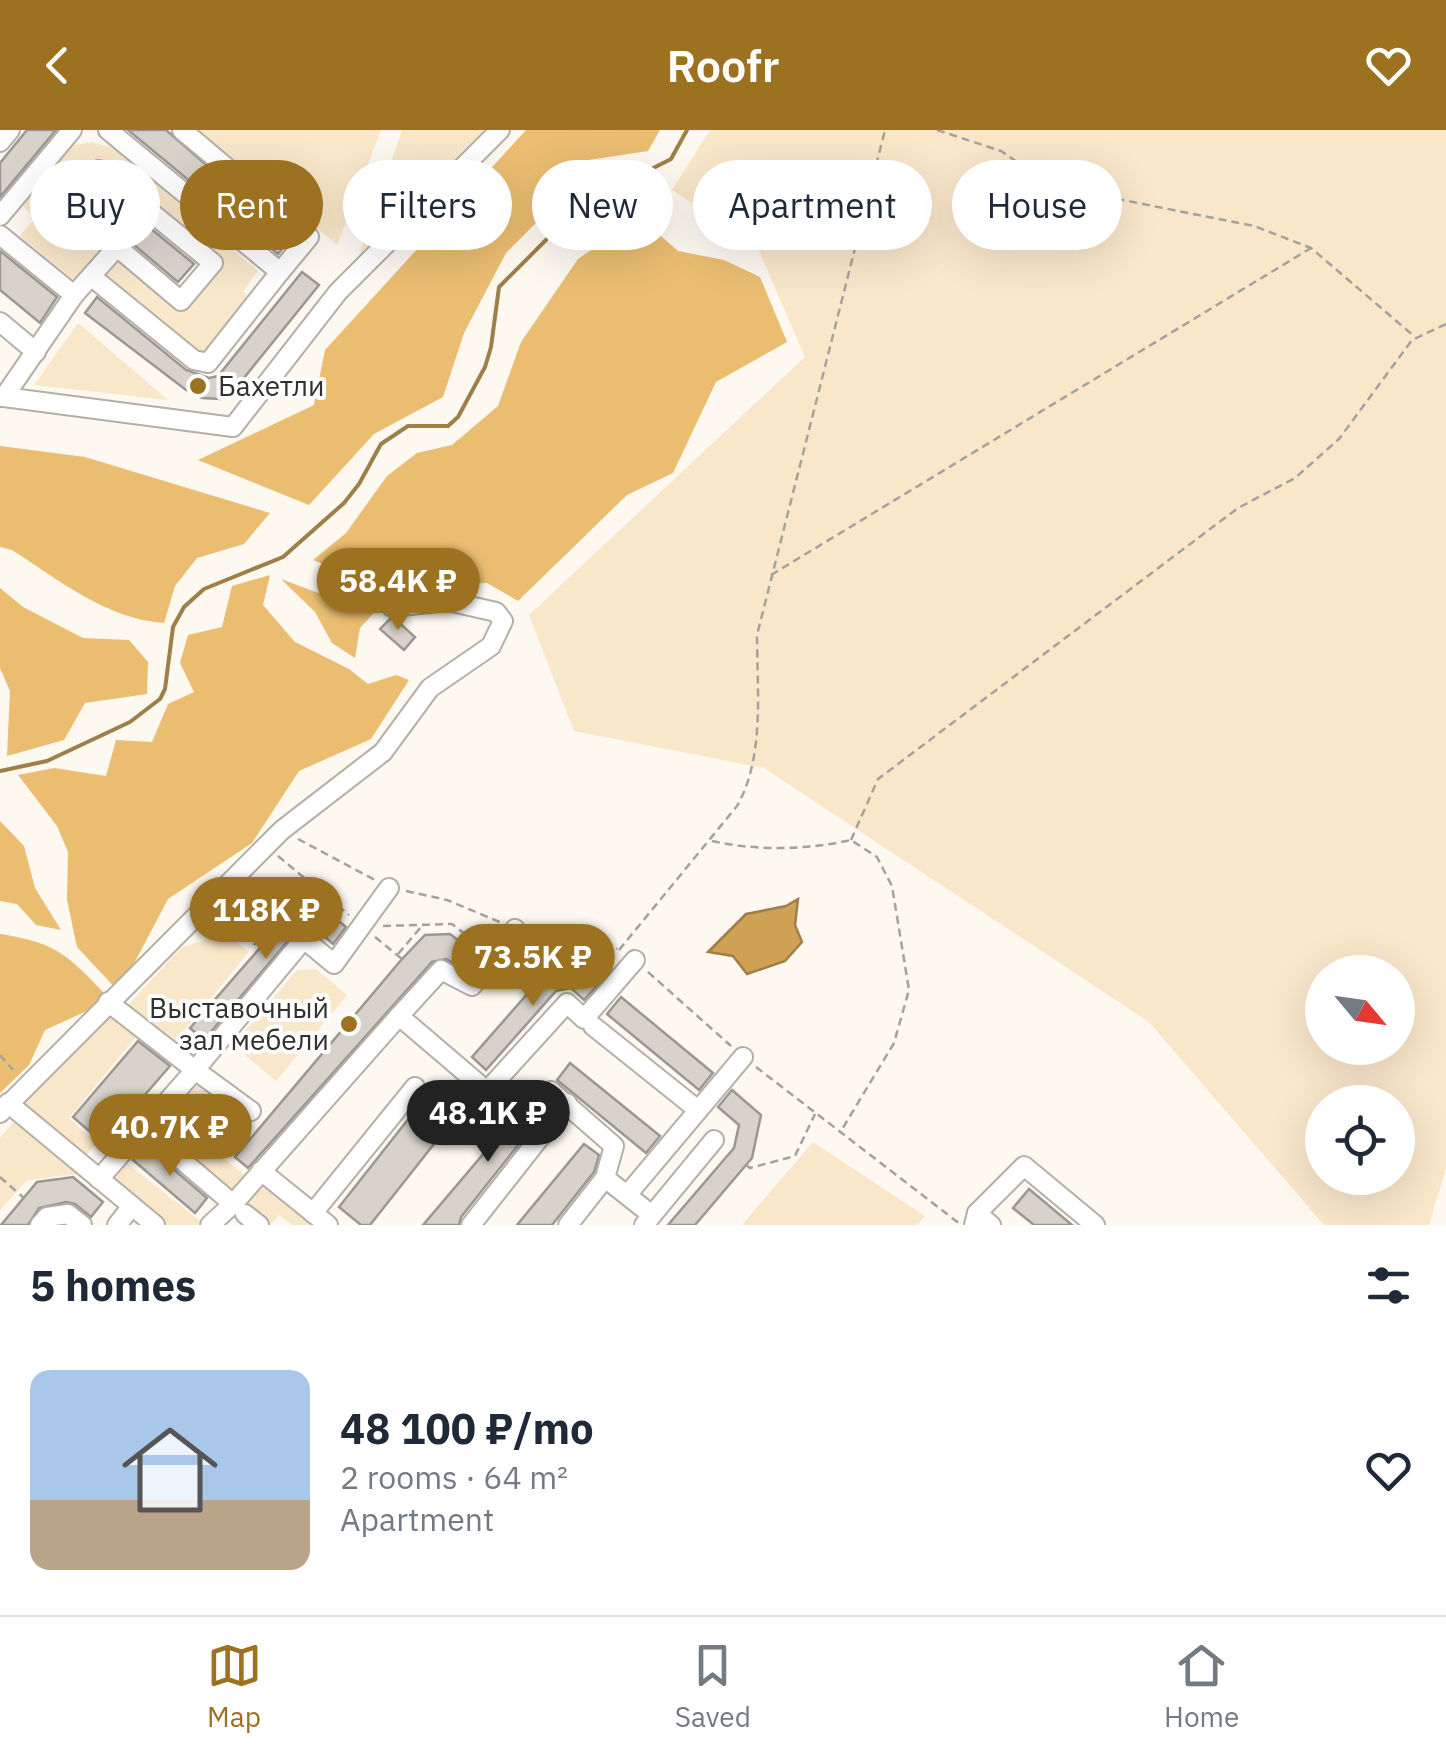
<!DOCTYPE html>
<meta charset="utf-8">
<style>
body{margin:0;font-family:"IBM Plex Sans",sans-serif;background:#f2f2f3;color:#1f2937;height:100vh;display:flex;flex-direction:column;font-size:38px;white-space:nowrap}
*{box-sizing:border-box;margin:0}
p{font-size:32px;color:#747a83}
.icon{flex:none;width:55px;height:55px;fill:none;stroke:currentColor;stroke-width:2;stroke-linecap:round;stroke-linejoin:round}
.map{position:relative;height:1095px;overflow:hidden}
.panel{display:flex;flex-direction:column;background:#fff;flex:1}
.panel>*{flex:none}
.guide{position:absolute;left:30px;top:30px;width:1388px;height:90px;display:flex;gap:20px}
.needle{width:65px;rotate:119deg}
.tools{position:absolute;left:1305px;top:825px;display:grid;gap:20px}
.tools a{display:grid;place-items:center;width:110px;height:110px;border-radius:50%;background:#fff;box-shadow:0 10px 40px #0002;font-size:50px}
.price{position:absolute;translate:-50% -85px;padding:0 22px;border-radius:35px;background:#9c7221;color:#fff;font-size:32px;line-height:65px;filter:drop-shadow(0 2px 5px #0008)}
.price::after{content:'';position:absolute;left:50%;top:60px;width:30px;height:22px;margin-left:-15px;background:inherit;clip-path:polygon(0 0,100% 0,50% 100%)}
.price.active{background:#222;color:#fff}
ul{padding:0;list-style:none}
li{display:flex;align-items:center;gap:30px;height:250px;padding:0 30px}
li span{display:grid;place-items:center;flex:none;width:280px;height:200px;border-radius:20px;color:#555}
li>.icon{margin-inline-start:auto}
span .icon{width:120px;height:120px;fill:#fffc;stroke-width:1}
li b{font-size:42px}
h2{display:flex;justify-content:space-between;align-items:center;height:120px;padding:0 30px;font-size:42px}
.chip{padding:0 35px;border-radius:45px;background:#fff;box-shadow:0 10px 40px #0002;font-size:35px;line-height:90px}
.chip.active{background:#9c7221;color:#fff}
header{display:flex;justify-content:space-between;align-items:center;height:130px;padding:0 30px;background:#9c7221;color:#fff;font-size:45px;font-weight:600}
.tabs{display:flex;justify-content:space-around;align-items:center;height:140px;border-top:2px solid #e0e1e3;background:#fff;font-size:28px;color:#747a83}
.tabs a{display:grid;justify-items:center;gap:5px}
.tabs .active{color:#9c7221}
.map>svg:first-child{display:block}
</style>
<header><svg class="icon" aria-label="back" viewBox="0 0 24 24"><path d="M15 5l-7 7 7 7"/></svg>Roofr<svg class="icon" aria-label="heart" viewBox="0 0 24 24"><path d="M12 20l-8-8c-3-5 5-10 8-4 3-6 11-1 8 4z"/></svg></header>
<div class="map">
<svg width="1446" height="1095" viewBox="0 0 1446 1095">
<rect width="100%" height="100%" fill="#fdf8f0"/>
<g fill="#f9e7ca" fill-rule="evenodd">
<polygon points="198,0 381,0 337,115"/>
<polygon points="402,0 485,0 356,135"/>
<path d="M 710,0 L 1446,0 L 1446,1038 L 1429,1095 L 1324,1095 L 1149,892 L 764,638 L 574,601 L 529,485 L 805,227 L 756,114 L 672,60 ZM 1322,842 L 1398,842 L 1398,918 L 1322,918 ZM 1322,972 L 1398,972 L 1398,1048 L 1322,1048 Z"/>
<polygon points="92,12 114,18 258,141 243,161 250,167 199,229 101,150 118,131 179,183 218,135 109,44 88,44 62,80 109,123 95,141 86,135 74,150 20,106 35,88 21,74 68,16"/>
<polygon points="78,193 168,270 34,255"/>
<polygon points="226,804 249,822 176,910 128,875 182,817"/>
<polygon points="316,839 347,865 276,951 233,915 297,840"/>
<polygon points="112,880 140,902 69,988 97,1013 86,1025 24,973"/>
<polygon points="195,952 250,993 223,1028 244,1045 230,1064 154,1000"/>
<polygon points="13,992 85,1043 27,1050 0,1080 0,1008"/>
<polygon points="813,1012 925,1086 917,1095 742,1095"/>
<polygon points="123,1030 200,1091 197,1095 165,1095 108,1049"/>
<polygon points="264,1052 319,1095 292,1095 279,1085 270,1095 244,1074"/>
</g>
<g fill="#eabd71">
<polygon points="526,0 660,0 648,21 582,31 539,90 506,123 464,203 443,267 374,304 309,375 198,330 314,275 325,220"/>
<polygon points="639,87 678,121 724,130 760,147 787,212 716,252 673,343 627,365 518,471 487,453 409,457 362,450 313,430 346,403 387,346 417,323 452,315 498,276 521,212 578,129"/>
<path d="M 0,316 L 85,327 L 270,383 L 244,414 L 197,428 L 175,456 L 164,493 C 106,489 59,450 12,420 L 0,417 Z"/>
<polygon points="270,445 263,475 295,512 349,539 368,554 396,545 409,550 371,609 299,641 252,713 168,769 119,862 77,817 67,770 68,722 57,696 18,645 54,638 106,646 116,610 152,612 168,574 194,562 180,533 188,505 222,497 232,456"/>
<polygon points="281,449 345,473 380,476 360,498 355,528 332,513 315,482"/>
<polygon points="0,458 23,477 83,508 129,510 148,532 147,564 85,573 64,610 7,626 10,561 0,538"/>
<polygon points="0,691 24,716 35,758 61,800 36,795 17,774 0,771"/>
<path d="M 0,804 C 60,813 70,828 111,870 L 45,900 L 29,935 L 0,963 Z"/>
</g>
<polygon fill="#cea155" stroke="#9f7f49" stroke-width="2.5" points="798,769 795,795 802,812 785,831 747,844 733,826 708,822 746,784 786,776"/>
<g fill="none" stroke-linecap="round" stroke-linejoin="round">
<polyline stroke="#9f7f49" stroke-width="4" points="0,641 47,631 130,592 160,569 165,559 173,497 184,477 204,459 283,427 344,373 359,354 381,314 408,296 448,296 458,287 485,237 491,217 499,157 546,110 562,90 567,73 581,55 601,46 628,51 671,29 687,0"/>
</g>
<g fill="#d7d2ca" stroke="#9c9790" stroke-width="2.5">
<polygon points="27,0 56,0 0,67 0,33"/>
<polygon points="128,0 166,0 291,108 278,124"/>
<polygon points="101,58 194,134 178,152 88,76"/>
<polygon points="0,121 57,167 40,193 0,160"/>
<polygon points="302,142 319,155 235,259 221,269 202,268 186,260 85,183 97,167 186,240 209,248 218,246"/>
<polygon points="390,489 395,489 415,507 404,520 380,499"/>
<polygon points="323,778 346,797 333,814 316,799 299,798 204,910 190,898 294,779"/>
<polygon points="450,804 479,827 468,840 446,829 432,832 248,1038 235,1027 402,829 425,805"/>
<polygon points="579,837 598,854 584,870 571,858 556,861 486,940 472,927 550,838"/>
<polygon points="621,867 713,943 699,960 607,884"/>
<polygon points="138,911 170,936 103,1013 73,987"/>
<polygon points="570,933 660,1006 646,1023 557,950"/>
<polygon points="732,960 761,985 752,1028 695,1095 668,1095 734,1018 739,995 718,977"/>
<polygon points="535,963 549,976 461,1087 459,1095 423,1095"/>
<polygon points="421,973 449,995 370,1095 361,1095 339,1077"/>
<polygon points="584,1014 599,1025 594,1042 552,1095 517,1095"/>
<polygon points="145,1015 207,1068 195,1083 133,1030"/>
<polygon points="73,1047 103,1072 91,1087 75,1074 66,1072 39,1078 28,1095 1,1095 37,1052"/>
<polygon points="1029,1059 1072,1095 1034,1095 1013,1078"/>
</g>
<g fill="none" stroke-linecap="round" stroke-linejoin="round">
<defs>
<g id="minor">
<polyline points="182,0 309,107 280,142"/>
<polyline points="0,12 10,0"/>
<polygon points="99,40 213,133 181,171 71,78"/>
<polyline points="0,86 72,0"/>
<polyline points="0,105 74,165"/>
<polyline points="92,147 194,230 208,233 280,142 108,0"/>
<polyline points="0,192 36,222"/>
<polyline points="0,267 4,267 74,165 116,118"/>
<polyline points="4,267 233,297 338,162 500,0"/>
<polyline points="108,872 195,940 304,809 334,834 389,758"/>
<polyline points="399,886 441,840 472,856 515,799"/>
<polyline points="593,896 698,980"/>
<polyline points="551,961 614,1016 605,1048 652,1085"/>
<polyline points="8,973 155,1095"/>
<polyline points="0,983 282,700 383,622 430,558 491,516 503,491 496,482 448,471 392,477"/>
<polyline points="143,997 233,1074 210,1095"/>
<polyline points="261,1041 328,1095"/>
<polyline points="99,1049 195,940 251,981"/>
<polyline points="627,1065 743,927"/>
<polyline points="233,1074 399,886 487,961 567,873 584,889 635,830"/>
<polyline points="313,1083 415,957"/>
<polyline points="977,1083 1024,1036 1095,1095"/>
<polyline points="245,1084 259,1095"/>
<polyline points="40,1095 47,1087 68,1084 82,1095"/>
<polyline points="117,1095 132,1076"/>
<polyline points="471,1095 567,973"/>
<polyline points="568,1095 605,1048"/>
<polyline points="644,1095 714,1010"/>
<polyline points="974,1095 977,1083 991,1095"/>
</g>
</defs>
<use href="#minor" stroke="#b4afa7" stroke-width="22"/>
<g stroke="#a5a19b" stroke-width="2.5" stroke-dasharray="8 5" stroke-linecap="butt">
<polyline points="937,0 1001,21 1052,56 1254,96 1311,118 1415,207"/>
<polyline points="771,445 1311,118"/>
<polyline points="298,709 375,750"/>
<polyline points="851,710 878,649 1238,378 1295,348 1339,309 1412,210 1446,194"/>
<path d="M 712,711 C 757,721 806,720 851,710 L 877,727 L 892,756 L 909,860 L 894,913 L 841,1001"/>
<polyline points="278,726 349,785"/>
<polyline points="406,761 447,770 502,793"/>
<polyline points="249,773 277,799"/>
<polyline points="383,796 452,794 482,817"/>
<polyline points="529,800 599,807 617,819"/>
<polyline points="375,807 402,829"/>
<polyline points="254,815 272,796"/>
<path d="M 619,820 L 737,676 C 765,627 757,560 757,505 L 885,0"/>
<polyline points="398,824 422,796"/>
<polyline points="507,838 532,860"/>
<polyline points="648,842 731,916"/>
<polyline points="526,853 559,812"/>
<polyline points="0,925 13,940"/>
<polyline points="756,937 960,1094"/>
<polyline points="746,1035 750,1038 795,1026 815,984"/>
<polyline points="0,1047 24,1068"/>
</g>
<use href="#minor" stroke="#fff" stroke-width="18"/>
</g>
<g fill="#9c7221" stroke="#fff" stroke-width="4">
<circle cx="198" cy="256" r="10"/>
<circle cx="349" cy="894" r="10"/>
</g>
<g text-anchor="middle" stroke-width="8" stroke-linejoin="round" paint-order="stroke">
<g font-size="28" fill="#32302d" stroke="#fff" text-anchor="start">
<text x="218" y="266">Бахетли</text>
<text x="329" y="888" text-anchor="end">Выставочный<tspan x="329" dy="32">зал мебели</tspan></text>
</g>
</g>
</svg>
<div class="tools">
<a><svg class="needle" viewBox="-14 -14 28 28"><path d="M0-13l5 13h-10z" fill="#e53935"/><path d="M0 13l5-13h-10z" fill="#747a83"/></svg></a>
<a><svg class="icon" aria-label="locate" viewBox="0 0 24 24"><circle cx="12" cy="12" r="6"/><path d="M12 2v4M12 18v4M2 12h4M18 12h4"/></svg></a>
</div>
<b class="price" style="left:398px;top:503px">58.4K ₽</b>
<b class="price" style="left:266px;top:832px">118K ₽</b>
<b class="price" style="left:533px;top:879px">73.5K ₽</b>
<b class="price active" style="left:488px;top:1035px">48.1K ₽</b>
<b class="price" style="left:170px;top:1049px">40.7K ₽</b>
<div class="guide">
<a class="chip">Buy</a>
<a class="chip active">Rent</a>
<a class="chip">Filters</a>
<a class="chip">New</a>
<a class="chip">Apartment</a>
<a class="chip">House</a>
</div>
</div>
<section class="panel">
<h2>5 homes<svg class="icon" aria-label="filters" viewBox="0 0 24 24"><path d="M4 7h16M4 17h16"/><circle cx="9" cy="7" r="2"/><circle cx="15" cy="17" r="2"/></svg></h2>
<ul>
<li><span style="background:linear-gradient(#a9c7e8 65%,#b9a48a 0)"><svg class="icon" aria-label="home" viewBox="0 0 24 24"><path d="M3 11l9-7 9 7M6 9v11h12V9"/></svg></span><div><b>48 100 ₽/mo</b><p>2 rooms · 64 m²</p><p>Apartment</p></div><svg class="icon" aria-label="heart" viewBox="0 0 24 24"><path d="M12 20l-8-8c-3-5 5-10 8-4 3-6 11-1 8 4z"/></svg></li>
</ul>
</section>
<nav class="tabs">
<a class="active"><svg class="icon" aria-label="map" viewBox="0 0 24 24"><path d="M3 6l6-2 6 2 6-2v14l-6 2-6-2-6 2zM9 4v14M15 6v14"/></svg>Map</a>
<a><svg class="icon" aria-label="saved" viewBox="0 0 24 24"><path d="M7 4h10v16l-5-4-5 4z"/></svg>Saved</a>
<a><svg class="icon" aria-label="home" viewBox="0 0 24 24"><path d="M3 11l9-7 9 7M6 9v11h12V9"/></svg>Home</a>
</nav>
